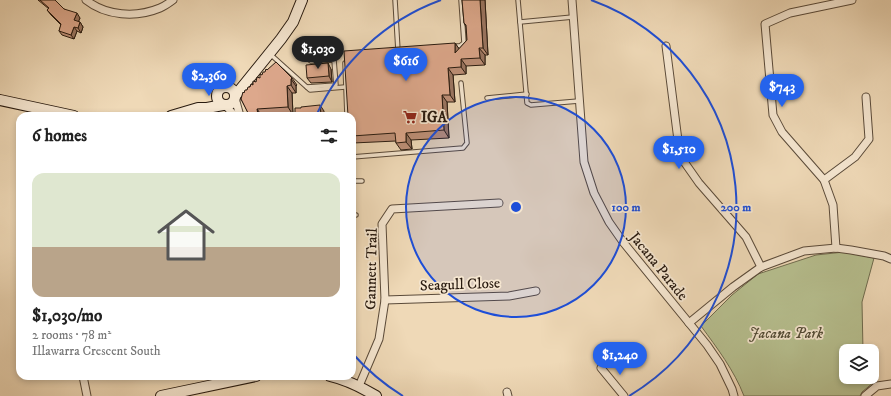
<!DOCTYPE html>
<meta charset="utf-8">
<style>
body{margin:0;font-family:"IM FELL DW Pica",serif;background:#f2f2f2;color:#222;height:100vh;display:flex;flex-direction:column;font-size:15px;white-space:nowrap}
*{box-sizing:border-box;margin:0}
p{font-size:13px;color:#767676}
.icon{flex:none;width:22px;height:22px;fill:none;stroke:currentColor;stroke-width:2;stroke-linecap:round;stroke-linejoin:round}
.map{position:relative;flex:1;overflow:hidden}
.drawer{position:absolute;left:16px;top:112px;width:340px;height:268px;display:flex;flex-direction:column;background:#fff;border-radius:12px;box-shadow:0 2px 6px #0003}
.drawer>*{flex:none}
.tools{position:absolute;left:839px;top:344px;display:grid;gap:8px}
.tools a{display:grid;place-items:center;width:40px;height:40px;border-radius:8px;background:#fff;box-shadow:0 2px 6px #0003;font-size:20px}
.price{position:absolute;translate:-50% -34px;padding:0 9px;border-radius:14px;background:#2563eb;color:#fff;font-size:13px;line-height:26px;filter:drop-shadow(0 1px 2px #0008)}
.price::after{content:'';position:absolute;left:50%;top:24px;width:12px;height:9px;margin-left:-6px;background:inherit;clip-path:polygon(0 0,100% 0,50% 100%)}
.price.current{background:#222;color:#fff}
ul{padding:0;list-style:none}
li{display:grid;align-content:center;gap:8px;height:212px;padding:0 16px}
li+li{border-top:1px solid #e0e0e0}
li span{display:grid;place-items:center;height:124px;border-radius:12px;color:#555}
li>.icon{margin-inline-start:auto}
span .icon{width:72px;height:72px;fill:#fffc;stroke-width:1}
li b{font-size:17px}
h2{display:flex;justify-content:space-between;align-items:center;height:48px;padding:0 16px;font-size:17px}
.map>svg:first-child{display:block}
</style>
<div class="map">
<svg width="891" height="396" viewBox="0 0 891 396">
<rect width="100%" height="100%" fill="#efd9b7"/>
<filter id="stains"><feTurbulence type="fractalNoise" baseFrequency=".005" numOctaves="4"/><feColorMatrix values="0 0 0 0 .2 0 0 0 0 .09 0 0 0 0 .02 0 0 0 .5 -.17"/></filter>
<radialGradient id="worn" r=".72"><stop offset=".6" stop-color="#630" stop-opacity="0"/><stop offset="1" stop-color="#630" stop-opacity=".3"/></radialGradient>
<path fill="#b7c090" stroke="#706d50" d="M 844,252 L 874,258 L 862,302 L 863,351 L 846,351 L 846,377 L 871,377 L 874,382 L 862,392 L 860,396 L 744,396 C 734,370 717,348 701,326 L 732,295 L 758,274 L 816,255 Z"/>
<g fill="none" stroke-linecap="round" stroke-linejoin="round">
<defs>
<g id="lane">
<polyline points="395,0 398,51"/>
<polyline points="518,0 527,103 531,105 579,101"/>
<polyline points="520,22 573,17"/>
<polyline points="452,46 460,46 464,43 461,0"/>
<polyline points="300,53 311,61 334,60 336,85 307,87"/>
<polyline points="270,54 310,90 345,87"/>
<polyline points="345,63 347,116"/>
<polyline points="487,98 527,94"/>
<polyline points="352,157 463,148 467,143 461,83"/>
<polyline points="352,181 362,181"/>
<polyline points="352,215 356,215"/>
</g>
<g id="street">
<path d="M 86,0 C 106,16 136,18 160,8 C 165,6 169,3 173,0"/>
<polyline points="572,0 584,162 594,193 609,222 623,242 707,345 720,364 732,389 734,396"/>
<polyline points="666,46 680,156 699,183 746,237 761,267"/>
<polyline points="235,98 240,116"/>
<polyline points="225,105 235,116"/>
<polyline points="824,180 855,157 869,139 866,97"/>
<polyline points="836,248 833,205 824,180 782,132 773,115 765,24 790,13 852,0"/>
<polyline points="385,300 509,296 536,291"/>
<polyline points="689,323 733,287 761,267 804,251 836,248 851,250 884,256 891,259"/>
<polyline points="601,368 624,396"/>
<polyline points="83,376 87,396"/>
<polyline points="359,386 379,339 385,300 382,224 392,209 499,203"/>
<polyline points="507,392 508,396"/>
<polyline points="865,396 877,386 891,384"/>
</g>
<g id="secondary">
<circle cx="226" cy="96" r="9"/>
<polyline points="235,96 281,39 293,22 302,0"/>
<polyline points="0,100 74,116"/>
<polyline points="171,116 198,108 207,108 223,105"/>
<path d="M 330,376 C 347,380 361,387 376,396"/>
<polyline points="161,396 256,376"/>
</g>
</defs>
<use href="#lane" stroke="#5a4a39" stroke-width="5.5"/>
<use href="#street" stroke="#5a4a39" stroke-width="9"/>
<use href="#secondary" stroke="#281a0f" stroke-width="12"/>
<use href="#lane" stroke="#f5e6d0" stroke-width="3.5"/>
<use href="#street" stroke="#f5e6d0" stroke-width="7"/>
<use href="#secondary" stroke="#f5e6d0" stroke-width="10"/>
</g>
<g fill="#be9078" stroke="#281a0f">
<polygon points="38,0 55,0 64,9 80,18 78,22 80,22 83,27 81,33 77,31 74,39 62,35 59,31 61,25 51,15 47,10 49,9"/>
<polygon points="462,0 485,0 488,55 485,55 485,65 466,66 466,74 453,75 455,102 447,102 449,138 411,140 412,149 401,150 396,143 396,141 353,143 352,142 352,116 455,43 459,49 467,40 466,27 464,23"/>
<polygon points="331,69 332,82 311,83 307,78"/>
<polygon points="260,78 292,78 297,85 296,86 296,93 292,93 293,115 250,116 241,99 244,93"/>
</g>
<g fill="#9b7662" stroke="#281a0f">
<polygon points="480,0 485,0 488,55 483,48"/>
<polygon points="77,13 80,18 77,25 74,20"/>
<polygon points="80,22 83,27 81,33 78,28"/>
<polygon points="74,27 77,31 74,39 71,35"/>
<polygon points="455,43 460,50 455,53"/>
<polygon points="479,48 485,55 485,65 480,58"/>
<polygon points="461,59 466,66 466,74 461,67"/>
<polygon points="328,63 331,69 332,82 329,76"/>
<polygon points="448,68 453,75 455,102 450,95"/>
<polygon points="291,79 296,86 296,93 291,85"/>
<polygon points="287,86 292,93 293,115 288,107"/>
<polygon points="442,95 447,102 449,138 444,130"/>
<polygon points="320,105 324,111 324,116 321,116"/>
<polygon points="257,109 262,116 259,116 258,115"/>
<polygon points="406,133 411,140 412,149 406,142"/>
</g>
<g fill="#dda88c" stroke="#281a0f">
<polygon points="40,0 55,0 64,9 77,13 74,20 80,22 78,28 74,27 71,35 59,31 61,24 47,10 49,8"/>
<polygon points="462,0 480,0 483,48 479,48 480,58 461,59 461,67 448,68 450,95 442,95 444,130 406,133 406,142 396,143 395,133 352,136 352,116 348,116 344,51 455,43 455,53 467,40 466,25 464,23"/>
<polygon points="276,62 292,78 291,79 291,85 287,86 288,107 257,109 258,115 249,115 241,99 243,92 244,93 245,90 247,90 248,87 250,87 251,84 253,85 253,81 256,82 257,77 260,78 260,74 262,75 263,72 265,72 266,69 267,70"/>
<polygon points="328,63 329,76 307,78 306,65"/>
<polygon points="320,105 321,116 295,116 295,108 301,108 301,107"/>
</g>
<circle cx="516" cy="207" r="110" fill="#1d4ed8" fill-opacity=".12"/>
<g fill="none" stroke="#1d4ed8" stroke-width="2">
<circle cx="516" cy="207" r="110"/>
<path d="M403 396A220 220 0 0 1 353 354M316 116A220 220 0 0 1 441 0M591 0A220 220 0 0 1 629 396"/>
</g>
<defs>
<symbol id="supermarket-bare" viewBox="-9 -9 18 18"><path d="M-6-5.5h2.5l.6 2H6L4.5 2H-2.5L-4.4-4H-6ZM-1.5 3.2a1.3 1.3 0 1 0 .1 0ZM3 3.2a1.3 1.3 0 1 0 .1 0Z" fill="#8f2418" stroke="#f5e6d0" stroke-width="2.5" paint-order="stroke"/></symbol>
</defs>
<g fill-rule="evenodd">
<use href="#supermarket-bare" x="400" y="107" width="20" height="20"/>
</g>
<g text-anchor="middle" stroke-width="3.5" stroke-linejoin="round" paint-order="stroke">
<g font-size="15" font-weight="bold" fill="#281a0f" stroke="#f5e6d0" text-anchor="start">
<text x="421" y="122">IGA</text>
</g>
<g font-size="15" fill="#281a0f" stroke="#f5e6d0">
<text transform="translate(659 266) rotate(51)" y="5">Jacana Parade</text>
<text transform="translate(371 269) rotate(-89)" y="5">Gannett Trail</text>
<text transform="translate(460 284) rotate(-2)" y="5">Seagull Close</text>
</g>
<g font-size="15" font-style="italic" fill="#534c36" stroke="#f5e6d0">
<text x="786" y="338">Jacana Park</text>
</g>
</g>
<circle cx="516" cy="207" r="6" fill="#1d4ed8" stroke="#f5e6d0" stroke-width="2"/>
<g font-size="12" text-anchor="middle" font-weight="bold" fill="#1d4ed8" stroke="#f5e6d0" stroke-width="3.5" stroke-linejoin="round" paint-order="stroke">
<text x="626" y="211">100 m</text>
<text x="736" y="211">200 m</text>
</g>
<rect width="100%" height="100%" filter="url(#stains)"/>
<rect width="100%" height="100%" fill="url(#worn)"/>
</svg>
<div class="tools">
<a><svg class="icon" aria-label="layers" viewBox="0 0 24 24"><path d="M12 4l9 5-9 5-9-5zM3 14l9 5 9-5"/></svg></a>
</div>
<b class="price current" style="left:318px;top:70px">$1,030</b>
<b class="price" style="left:406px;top:82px">$616</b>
<b class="price" style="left:209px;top:97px">$2,360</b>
<b class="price" style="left:782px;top:108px">$743</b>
<b class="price" style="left:679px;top:170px">$1,510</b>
<b class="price" style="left:620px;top:376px">$1,240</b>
<section class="drawer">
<h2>6 homes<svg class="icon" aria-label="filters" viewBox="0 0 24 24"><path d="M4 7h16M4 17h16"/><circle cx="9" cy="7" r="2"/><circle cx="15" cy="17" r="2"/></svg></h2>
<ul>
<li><span style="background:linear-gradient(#dfe7d0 60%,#b9a48a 0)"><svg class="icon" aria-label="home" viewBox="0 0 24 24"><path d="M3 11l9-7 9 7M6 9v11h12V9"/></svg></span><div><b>$1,030/mo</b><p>2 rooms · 78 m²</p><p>Illawarra Crescent South</p></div></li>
</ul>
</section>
</div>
